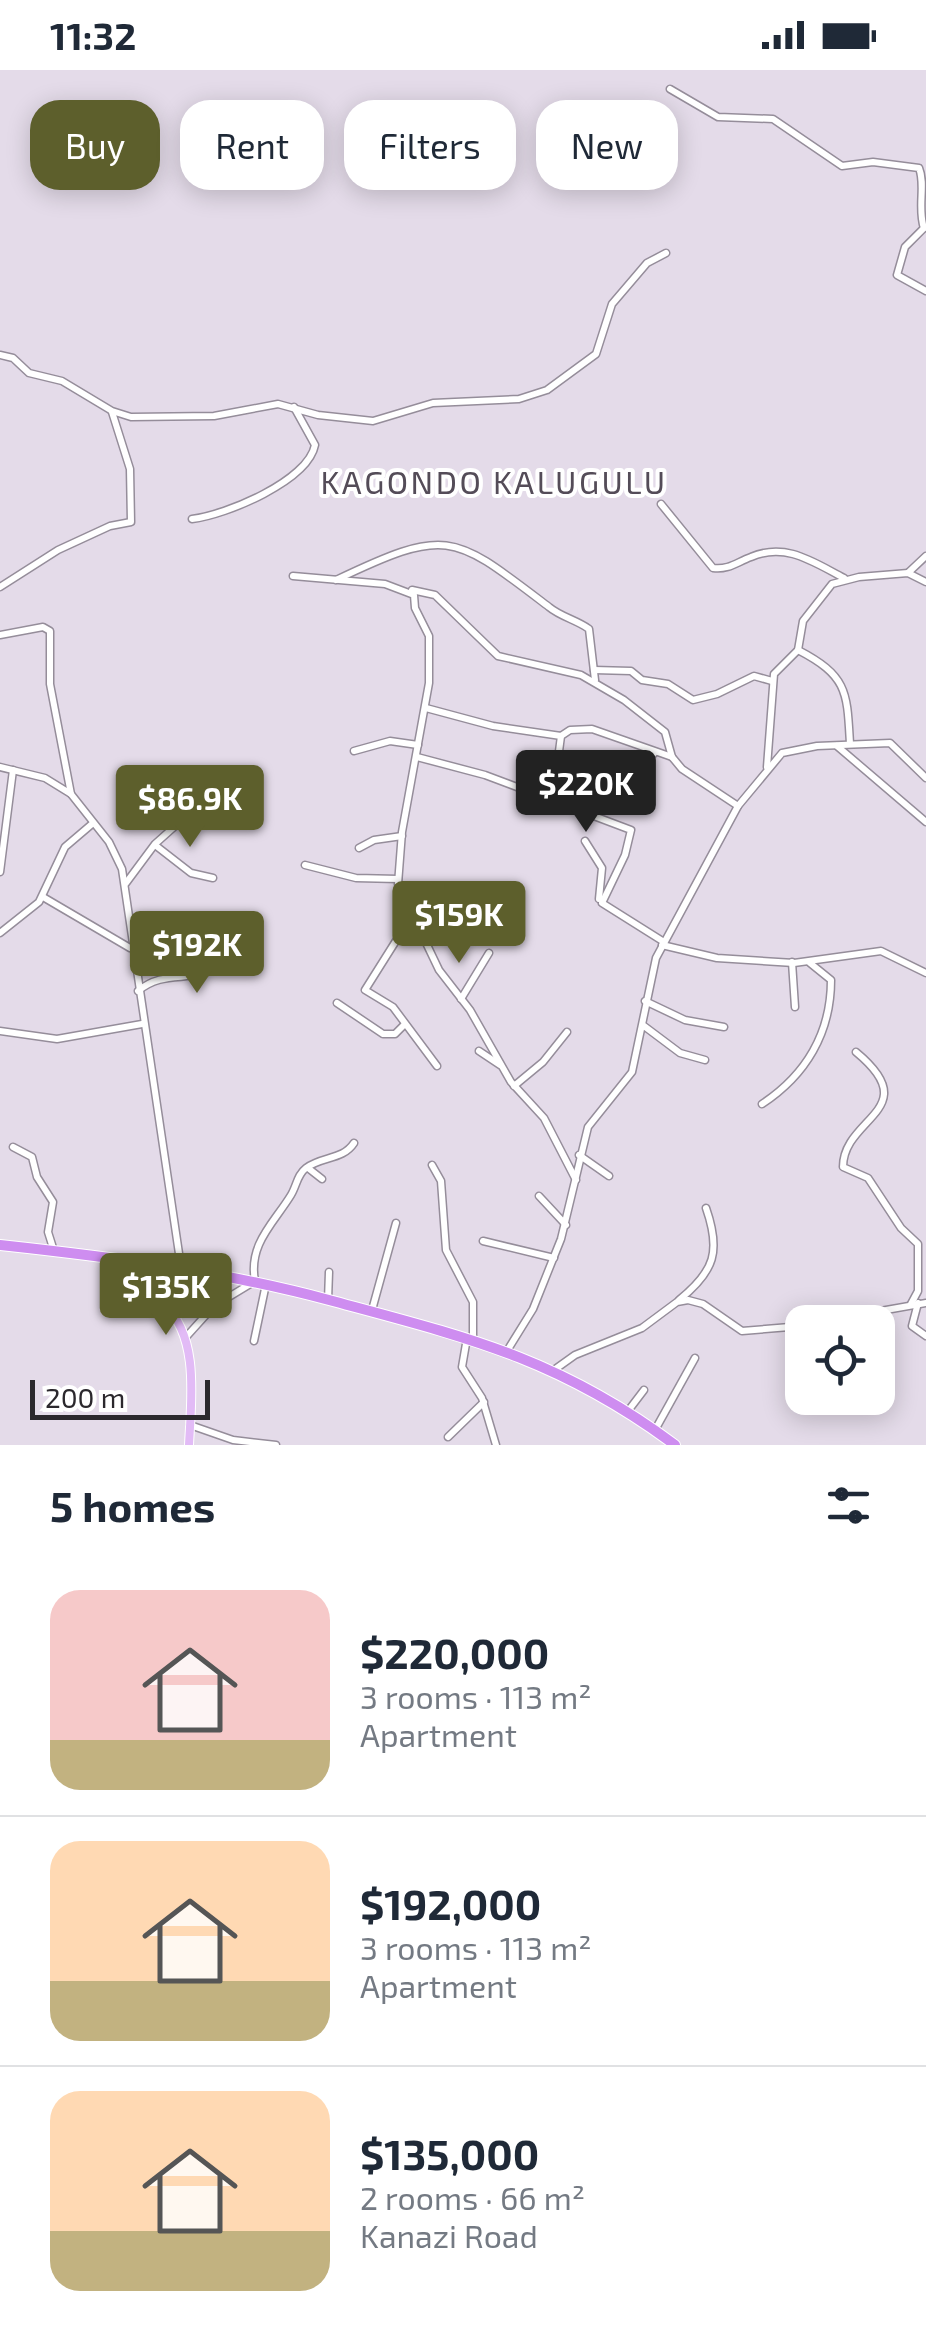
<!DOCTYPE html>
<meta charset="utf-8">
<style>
body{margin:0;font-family:"Exo 2",sans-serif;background:#f2f2f3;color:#1f2937;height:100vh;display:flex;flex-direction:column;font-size:38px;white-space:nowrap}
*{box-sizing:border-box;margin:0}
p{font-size:32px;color:#747a83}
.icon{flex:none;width:55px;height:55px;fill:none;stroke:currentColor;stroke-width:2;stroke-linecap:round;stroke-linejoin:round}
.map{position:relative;height:1375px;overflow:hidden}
.details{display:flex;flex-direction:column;background:#fff;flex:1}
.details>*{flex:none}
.hud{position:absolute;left:30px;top:30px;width:868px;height:90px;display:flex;gap:20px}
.buttons{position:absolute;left:785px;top:1235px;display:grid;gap:20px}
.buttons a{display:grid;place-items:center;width:110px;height:110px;border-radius:20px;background:#fff;box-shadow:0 5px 25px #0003;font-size:50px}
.scale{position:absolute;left:30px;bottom:25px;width:180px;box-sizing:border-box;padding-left:10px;border:5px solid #2b282d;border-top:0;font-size:28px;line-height:35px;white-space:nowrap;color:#2b282d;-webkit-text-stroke:8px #fff;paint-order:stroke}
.price{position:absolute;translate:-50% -85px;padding:0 22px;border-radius:10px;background:#5d5f2c;color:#fff;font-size:32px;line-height:65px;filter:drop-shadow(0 2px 5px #0008)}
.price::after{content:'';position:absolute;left:50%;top:60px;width:30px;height:22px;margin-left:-15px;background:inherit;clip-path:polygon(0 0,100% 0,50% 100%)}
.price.selected{background:#222;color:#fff}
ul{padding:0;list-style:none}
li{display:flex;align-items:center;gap:30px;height:250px;padding:0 50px}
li+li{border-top:2px solid #e0e1e3}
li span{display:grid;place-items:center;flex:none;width:280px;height:200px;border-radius:30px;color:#555}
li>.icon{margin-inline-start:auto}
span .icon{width:120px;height:120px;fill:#fffc;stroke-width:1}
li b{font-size:42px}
h2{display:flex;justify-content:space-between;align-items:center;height:120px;padding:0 50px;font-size:42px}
.pill{padding:0 35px;border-radius:30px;background:#fff;box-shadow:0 5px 25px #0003;font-size:35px;line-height:90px}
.pill.selected{background:#5d5f2c;color:#fff}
.status{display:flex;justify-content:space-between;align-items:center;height:70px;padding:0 50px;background:#fff;direction:ltr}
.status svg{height:28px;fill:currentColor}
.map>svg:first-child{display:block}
</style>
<div class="status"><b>11:32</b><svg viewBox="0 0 49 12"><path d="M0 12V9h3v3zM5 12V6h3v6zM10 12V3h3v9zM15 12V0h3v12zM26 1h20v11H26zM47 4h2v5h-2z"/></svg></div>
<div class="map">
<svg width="926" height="1375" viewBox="0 0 926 1375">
<rect width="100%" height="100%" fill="#e4dbe9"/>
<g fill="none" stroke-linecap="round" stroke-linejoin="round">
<defs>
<g id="minor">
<path d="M 670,19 L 718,47 L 773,49 L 842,96 L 873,92 L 919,98 C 926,115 917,138 924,158"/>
<polyline points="925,157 905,177 897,205 926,221"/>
<polyline points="0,285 13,288 29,303 62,311 112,341 131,347 214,346 278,334 318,345 373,351 433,333 519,329 547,320 596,284 612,234 647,193 666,183"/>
<path d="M 661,434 L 713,498 C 729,500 737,492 751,487 C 786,472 813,492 844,508"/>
<path d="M 192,449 C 226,445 308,411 315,375 L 294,337"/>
<polyline points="909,502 926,486"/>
<polyline points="293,506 385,514 414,525 415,538 429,566 429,613 402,762 398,814 439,900 470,940 511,1012 544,1048 576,1110"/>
<path d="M 336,510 C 449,456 453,464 549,537 C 561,547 577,550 589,559 L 595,610"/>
<polyline points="0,517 58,480 110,456 131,452 130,399 112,342"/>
<polyline points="412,520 435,525 498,586 581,605 624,630 665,662 672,687 682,699 738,736"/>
<polyline points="0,565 43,557 50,561 50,614 71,724 109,772 122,799 181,1197"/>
<path d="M 798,580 C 848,606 847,622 850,674"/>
<polyline points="594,600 631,601 642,610 668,614 693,630 717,624 754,606 772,611"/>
<polyline points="426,638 493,656 561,666"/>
<polyline points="837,676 926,752"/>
<polyline points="354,681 390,671 418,675"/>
<polyline points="417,687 485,705 631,760 625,785 602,833 664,872"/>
<polyline points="558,689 561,666 570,660 592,659 672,687"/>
<polyline points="0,697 45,708 71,724"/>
<polyline points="767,697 774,604 798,580 803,551 832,514 859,507 908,503 926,512"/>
<polyline points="617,703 645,694 655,682"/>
<polyline points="585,771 602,798 599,829"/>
<polyline points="155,775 191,803 213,808"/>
<polyline points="359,778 374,770 402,766"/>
<polyline points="305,795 356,808 398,809"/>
<polyline points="0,802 13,700"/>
<polyline points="126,813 155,774 231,706"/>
<polyline points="43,827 130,878"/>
<polyline points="414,853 399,866 365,920 393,937 437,996"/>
<polyline points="0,863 39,832 65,777 92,754"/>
<polyline points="662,875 717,888 794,893 881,881 926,903"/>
<polyline points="792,892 795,937"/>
<path d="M 138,921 C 168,896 197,918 229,889"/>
<polyline points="461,929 489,883"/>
<polyline points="645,931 685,950 724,957"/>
<polyline points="337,933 383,964 395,964 405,954"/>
<polyline points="644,956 680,983 705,990"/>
<polyline points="0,961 57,969 142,954"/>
<polyline points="479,981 500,995"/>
<path d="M 856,982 C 926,1040 843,1047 843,1097 L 868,1108 L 901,1158 L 918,1174 L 918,1221 L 911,1234"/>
<polyline points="514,1016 543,992 567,962"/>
<path d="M 762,1034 C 806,1005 831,963 831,910 L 810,893"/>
<polyline points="13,1077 32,1087 37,1107 53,1132 48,1162 54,1181"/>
<polyline points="579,1085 609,1106"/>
<polyline points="432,1095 441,1111 446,1180 473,1232 473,1270"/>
<polyline points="308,1098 322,1109"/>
<polyline points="539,1126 566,1155"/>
<polyline points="483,1171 554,1188"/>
<polyline points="328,1230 329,1202"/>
<path d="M 679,1230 C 715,1201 721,1181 706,1138"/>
<polyline points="918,1233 912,1256 926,1266"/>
<polyline points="372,1240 396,1153"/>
<polyline points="818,1252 926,1233"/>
<path d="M 186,1267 L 214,1236 L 255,1211 C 248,1174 274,1153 291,1125 C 297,1115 297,1105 306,1098 C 322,1086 343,1090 354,1073"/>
<polyline points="467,1268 462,1297 482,1328 496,1375"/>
<polyline points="254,1271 266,1214"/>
<polyline points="507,1281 533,1239 561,1169 588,1057 632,1002 656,888 738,736 782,683 817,676 890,673 926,708"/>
<polyline points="554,1300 575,1285 642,1258 677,1232 688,1230 703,1234 742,1261 802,1256"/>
<polyline points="628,1341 644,1320"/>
<polyline points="190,1355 233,1370 276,1375"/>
<polyline points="655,1360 695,1288"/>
<polyline points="448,1367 484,1332"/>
</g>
<path id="major" d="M 102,1188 C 121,1207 145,1218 164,1235 C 200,1266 191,1332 189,1375"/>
<path id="highway" d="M 0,1175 C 111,1187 221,1201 329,1230 C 466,1267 558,1288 675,1375"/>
</defs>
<use href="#minor" stroke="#958d9a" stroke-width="9"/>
<use href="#major" stroke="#fff" stroke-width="10"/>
<use href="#highway" stroke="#fff" stroke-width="12"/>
<use href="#minor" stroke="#fff" stroke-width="6"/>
<use href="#major" stroke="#e2bbf6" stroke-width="8"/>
<use href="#highway" stroke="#ce8df0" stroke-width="10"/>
</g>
<g text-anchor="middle" stroke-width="8" stroke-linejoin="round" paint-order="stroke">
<g font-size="32" letter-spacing="2.5" fill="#544c58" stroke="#fff">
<text x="494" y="424">KAGONDO KALUGULU</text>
</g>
</g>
</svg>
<div class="buttons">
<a><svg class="icon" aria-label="locate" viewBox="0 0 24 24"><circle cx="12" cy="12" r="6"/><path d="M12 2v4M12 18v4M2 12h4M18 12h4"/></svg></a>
</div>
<div class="scale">200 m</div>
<b class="price selected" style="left:586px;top:765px">$220K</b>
<b class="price" style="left:190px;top:780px">$86.9K</b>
<b class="price" style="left:459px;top:896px">$159K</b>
<b class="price" style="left:197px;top:926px">$192K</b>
<b class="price" style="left:166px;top:1268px">$135K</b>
<div class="hud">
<a class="pill selected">Buy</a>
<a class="pill">Rent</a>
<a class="pill">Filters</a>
<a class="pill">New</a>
</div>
</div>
<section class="details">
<h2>5 homes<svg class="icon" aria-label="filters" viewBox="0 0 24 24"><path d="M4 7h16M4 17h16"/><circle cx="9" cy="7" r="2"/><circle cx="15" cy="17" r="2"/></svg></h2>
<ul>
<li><span style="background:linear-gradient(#f6c9c9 75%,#c2b280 0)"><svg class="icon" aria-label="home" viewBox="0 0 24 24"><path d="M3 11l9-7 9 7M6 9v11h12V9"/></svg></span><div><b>$220,000</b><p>3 rooms · 113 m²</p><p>Apartment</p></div></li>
<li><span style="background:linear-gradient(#ffd9b3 70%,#c2b280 0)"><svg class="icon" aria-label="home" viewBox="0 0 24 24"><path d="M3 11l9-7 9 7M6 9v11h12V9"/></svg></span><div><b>$192,000</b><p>3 rooms · 113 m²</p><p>Apartment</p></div></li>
<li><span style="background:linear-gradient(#ffd9b3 70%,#c2b280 0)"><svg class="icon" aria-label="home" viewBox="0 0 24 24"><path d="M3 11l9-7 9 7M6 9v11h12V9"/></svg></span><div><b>$135,000</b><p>2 rooms · 66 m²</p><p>Kanazi Road</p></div></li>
</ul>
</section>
